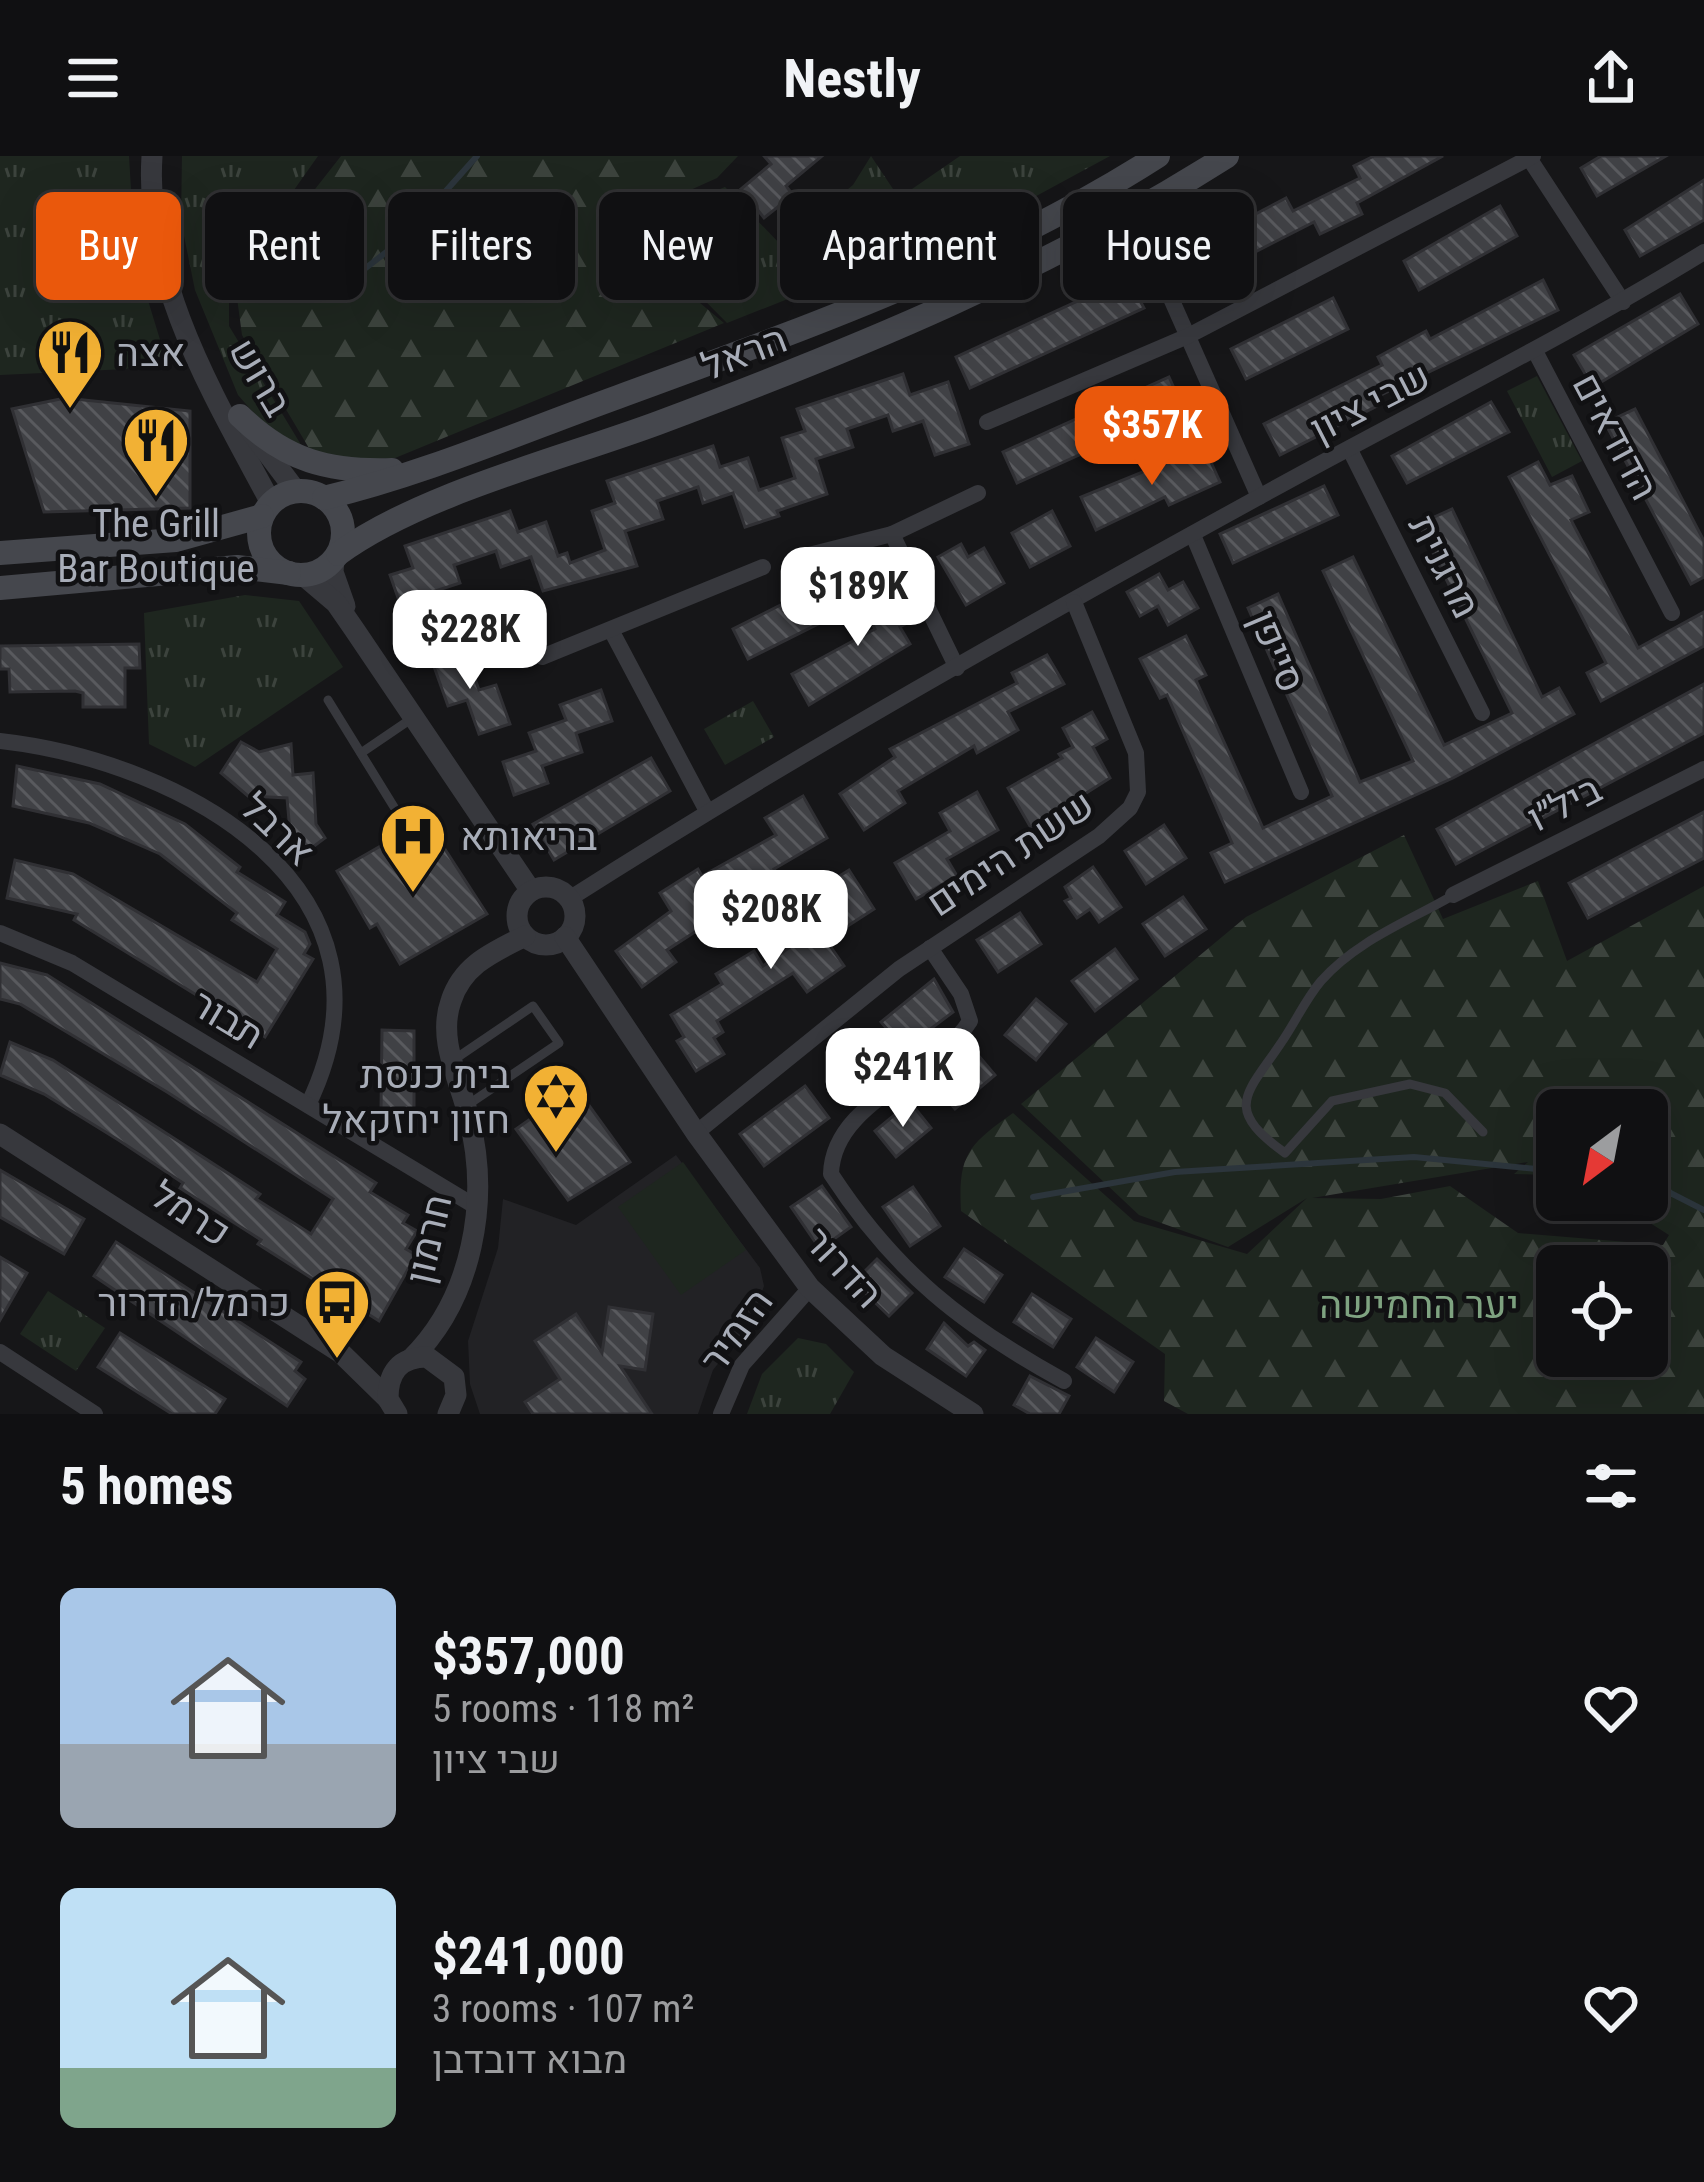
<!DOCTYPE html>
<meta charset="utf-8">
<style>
body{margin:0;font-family:"Roboto Condensed",Heebo,sans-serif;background:#1e1e20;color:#f1f3f6;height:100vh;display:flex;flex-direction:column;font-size:45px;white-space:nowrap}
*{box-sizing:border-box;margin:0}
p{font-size:39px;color:#9c9d9f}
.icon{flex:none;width:66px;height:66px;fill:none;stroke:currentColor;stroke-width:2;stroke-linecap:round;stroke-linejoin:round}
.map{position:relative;height:1258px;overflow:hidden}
.panel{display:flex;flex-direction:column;background:#101012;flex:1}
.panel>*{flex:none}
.guide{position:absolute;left:36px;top:36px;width:1632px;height:108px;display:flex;gap:24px}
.needle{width:78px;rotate:212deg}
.buttons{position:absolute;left:1536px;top:933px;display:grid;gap:24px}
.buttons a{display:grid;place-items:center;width:132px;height:132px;border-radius:18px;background:#101012;box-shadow:0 12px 48px #0002,0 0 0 3px #303032;font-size:60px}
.price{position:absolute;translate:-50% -102px;padding:0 27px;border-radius:24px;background:#fff;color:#222;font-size:39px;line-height:78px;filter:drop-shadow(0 3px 6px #0008)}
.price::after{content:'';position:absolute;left:50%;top:72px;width:36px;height:27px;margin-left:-18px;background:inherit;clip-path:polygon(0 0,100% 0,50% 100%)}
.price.active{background:#ea580c;color:#fff}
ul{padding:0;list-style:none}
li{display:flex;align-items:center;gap:36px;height:300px;padding:0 60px}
li span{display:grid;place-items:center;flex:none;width:336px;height:240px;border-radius:18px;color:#555}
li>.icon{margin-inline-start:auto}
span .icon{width:144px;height:144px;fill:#fffc;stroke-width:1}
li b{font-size:51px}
h2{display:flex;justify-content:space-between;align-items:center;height:144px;padding:0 60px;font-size:51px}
.tag{padding:0 42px;border-radius:18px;background:#101012;box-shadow:0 12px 48px #0002,0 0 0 3px #303032;font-size:42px;line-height:108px}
.tag.active{background:#ea580c;color:#fff}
header{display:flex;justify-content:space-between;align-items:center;height:156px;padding:0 60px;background:#101012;font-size:54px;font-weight:700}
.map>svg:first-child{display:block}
</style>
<header><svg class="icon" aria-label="menu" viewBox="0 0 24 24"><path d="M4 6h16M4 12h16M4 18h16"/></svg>Nestly<svg class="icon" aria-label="share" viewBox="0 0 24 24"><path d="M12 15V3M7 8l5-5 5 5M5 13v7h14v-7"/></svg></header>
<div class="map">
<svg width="1704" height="1258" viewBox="0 0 1704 1258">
<defs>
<pattern id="grass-tufts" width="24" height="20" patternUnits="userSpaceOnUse" patternTransform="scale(3)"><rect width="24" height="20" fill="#1e261f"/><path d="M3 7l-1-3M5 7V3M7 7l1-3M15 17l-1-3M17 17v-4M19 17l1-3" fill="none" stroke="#3c433d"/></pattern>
<pattern id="forest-firs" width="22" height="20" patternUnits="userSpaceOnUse" patternTransform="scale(3)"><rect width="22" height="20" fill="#1e261f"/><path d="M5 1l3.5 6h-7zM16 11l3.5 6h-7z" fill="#3c433d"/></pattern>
<pattern id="garden-dots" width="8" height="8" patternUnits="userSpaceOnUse" patternTransform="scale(3)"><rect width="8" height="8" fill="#1e261f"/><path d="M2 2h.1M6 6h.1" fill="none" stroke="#3c433d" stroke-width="1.8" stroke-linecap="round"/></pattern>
<pattern id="building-back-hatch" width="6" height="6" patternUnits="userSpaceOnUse" patternTransform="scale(3)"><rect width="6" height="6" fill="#404145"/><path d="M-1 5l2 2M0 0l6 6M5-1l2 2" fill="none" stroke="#595a5e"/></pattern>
</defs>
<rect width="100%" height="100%" fill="#161618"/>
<polygon fill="#222225" points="676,999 760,1112 764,1130 752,1165 713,1214 698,1258 480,1258 470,1228 468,1185 498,1092 503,1043 576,1069"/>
<g fill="url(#grass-tufts)">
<polygon points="0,0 129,0 135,102 165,200 126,213 0,219"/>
<polygon points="182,0 318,0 229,126 229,170 309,302 267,272 238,239 195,134 181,65"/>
<polygon points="871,0 899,42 960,0 1110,0 1007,56 727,167 638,77 644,64 725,31 780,88 853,29"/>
<polygon points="1537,220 1582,305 1552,321 1507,235"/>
<polygon points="245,439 299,445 343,511 195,611 149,588 144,457"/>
<polygon points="753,545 774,581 725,609 704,573"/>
<polygon points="48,1135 105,1172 76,1215 20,1178"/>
<polygon points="798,1182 826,1188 854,1216 830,1258 747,1258 762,1218"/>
</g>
<g fill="url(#forest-firs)" fill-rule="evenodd">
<polygon points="341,0 738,0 717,22 639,57 633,81 640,97 724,167 395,302 344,305 313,299 242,179 236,134"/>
<path d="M 1404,679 L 1443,763 L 1538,725 L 1567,805 L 1704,730 L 1704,1258 L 1188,1258 L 1164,1245 L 1165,1198 L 961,1055 C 958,999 968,989 1013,957 L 1134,1065 L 1247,1098 L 1307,1042 L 1228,1091 L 1139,1059 L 1021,948 L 1246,761 ZM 1557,954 L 1647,954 L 1647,1044 L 1614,1044 L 1669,1079 L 1663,1089 L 1518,1077 L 1450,1030 L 1381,1043 L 1312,1042 L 1528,1006 L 1514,1018 L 1557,1019 ZM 1557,1110 L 1647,1110 L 1647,1200 L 1557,1200 Z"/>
</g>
<path fill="url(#garden-dots)" d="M 897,64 L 906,84 L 782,137 C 815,82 836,75 897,64 Z"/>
<polygon fill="#1e261f" points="683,1006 746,1094 681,1139 618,1051"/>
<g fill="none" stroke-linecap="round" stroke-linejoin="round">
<g stroke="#2c353c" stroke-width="6">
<polyline points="335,136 403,83 477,0"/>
<polyline points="1647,1025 1704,1054"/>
<polyline points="1033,1041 1175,1016 1414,1001 1557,1015"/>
</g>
</g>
<g fill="url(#building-back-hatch)" stroke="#303034" stroke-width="3">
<polygon points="764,0 822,0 786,30 793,39 764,62 741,33 771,8"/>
<polygon points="1374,0 1443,0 1357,47 1362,58 1320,78 1314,66 1206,121 1191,92 1286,42 1293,55 1360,22 1354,10"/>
<polygon points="1601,0 1666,0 1597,40 1581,12"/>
<polygon points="1704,24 1704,64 1640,100 1625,74"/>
<polygon points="1500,50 1517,80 1419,134 1404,105"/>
<polygon points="1128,122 1144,152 970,232 956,201"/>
<polygon points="1543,124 1558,154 1377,241 1381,248 1280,299 1264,268 1382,209 1378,201 1426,175 1430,183"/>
<polygon points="1680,138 1698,168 1593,231 1574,199"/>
<polygon points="1333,142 1348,173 1246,223 1231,193"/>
<polygon points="903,218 910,239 948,226 969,288 935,299 923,265 893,275 888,259 847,273 853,291 816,303 827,338 777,355 779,360 745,371 733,337 703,347 698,331 657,345 663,363 625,375 637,410 543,435 531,401 501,411 496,395 454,409 460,427 423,439 435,474 403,485 395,462 404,459 390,419 413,412 405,390 510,355 518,376 546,366 558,400 567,397 570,407 605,394 592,355 615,347 607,325 713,290 720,311 748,302 759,334 795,322 782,282 805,275 797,253"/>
<polygon points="1169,221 1183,252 1017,327 1003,296"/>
<polygon points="65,242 190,255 190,352 44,356 12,253"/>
<polygon points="1491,246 1509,276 1407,327 1392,300"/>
<polygon points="1635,253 1704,385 1704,421 1691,428 1605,267"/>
<polygon points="1204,291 1220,326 1169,349 1165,341 1096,374 1081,341"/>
<polygon points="1538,306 1550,329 1572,320 1589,356 1571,364 1638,492 1704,456 1704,490 1601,545 1587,517 1606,507 1509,321"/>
<polygon points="1324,330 1338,359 1233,407 1220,378"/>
<polygon points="1452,353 1542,541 1559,532 1574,558 1453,622 1225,726 1211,697 1232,687 1167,539 1160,542 1140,503 1186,480 1206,519 1196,524 1263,672 1332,640 1248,452 1278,438 1360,626 1413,605 1323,415 1353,401 1444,589 1512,557 1419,368"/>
<polygon points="1052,355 1070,390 1030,411 1012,377"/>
<polygon points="961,388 968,401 984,392 1004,427 966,449 938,401"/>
<polygon points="1159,418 1168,434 1183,426 1198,452 1168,469 1158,450 1140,460 1127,436"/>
<polygon points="892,430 911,465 900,471 910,488 809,549 792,518 875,473 861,447"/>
<polygon points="814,432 830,462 748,503 733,473"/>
<polygon points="139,488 140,512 125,512 125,551 83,551 83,537 75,535 10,536 9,513 0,513 0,490"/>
<polygon points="465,494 479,534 496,529 510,568 479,578 467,544 448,550 432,505"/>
<polygon points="1047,499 1064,528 1008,556 1018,574 977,597 974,590 898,635 905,647 864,674 840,638 895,601 890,593 1017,527 1012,517"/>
<polygon points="1704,528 1704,577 1456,708 1437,673"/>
<polygon points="601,534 612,565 576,577 582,596 542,610 548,627 514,639 503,606 536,595 529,577 566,564 560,549"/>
<polygon points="1092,556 1107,583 1093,591 1110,622 1031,672 1008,632 1062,602 1059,598 1073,591 1063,572"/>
<polygon points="241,586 259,596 291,588 293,619 313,617 316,668 325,682 305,697 290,676 287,642 248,640 221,617"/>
<polygon points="651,602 670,635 554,704 533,668"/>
<polygon points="17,610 100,628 185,668 240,711 237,716 285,746 277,759 305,776 310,788 304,798 313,803 265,881 74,764 77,758 7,742 15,704 73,718 257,826 277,793 232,764 237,757 160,698 89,667 13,650"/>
<polygon points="977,636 998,674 947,703 957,720 916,743 895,707 950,675 940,657"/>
<polygon points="803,640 827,682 774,713 785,731 747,752 743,745 667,794 676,806 642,831 616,795 671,755 660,737 698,713 702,720 776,679 765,662"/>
<polygon points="1704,656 1704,702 1588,762 1569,727"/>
<polygon points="426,664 487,758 400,808 377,768 370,772 337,715"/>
<polygon points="1164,669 1186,702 1146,728 1125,695"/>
<polygon points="1093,711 1121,751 1099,766 1090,753 1077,762 1065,745 1071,742 1065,731"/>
<polygon points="849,714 874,753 826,784 844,810 807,836 793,817 717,865 723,876 714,882 724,898 696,915 677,885 684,881 671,859 722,828 716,818 754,795 763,810 831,762 814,736"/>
<polygon points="1183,741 1206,773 1165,800 1143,768"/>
<polygon points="1020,757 1041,788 998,816 977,784"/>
<polygon points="1115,793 1137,823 1095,855 1072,825"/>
<polygon points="0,807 47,819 376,1027 370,1036 408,1059 403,1067 417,1075 406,1093 416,1099 379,1165 258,1088 261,1084 180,1032 183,1027 120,985 44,938 0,919 10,886 53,904 260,1038 256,1043 311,1078 333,1043 167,936 20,848 0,843"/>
<polygon points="934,823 953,856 904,893 881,866"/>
<polygon points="1036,843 1066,868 1036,904 1005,879"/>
<polygon points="382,874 414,875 414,954 381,954"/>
<polygon points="858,883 881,911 859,927 837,899"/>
<polygon points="972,892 995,919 955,953 932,926"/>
<polygon points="805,930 829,962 764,1010 740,978"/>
<polygon points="585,944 630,1006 568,1044 516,973 553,947 563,960"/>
<polygon points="910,946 931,972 896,1001 875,975"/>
<polygon points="0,1014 84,1063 64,1098 0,1061"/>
<polygon points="822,1030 851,1071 820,1093 791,1051"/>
<polygon points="913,1031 940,1070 910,1090 883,1051"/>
<polygon points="116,1086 301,1206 295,1215 305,1223 287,1250 94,1120"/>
<polygon points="964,1093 1002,1119 984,1146 945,1121"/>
<polygon points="0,1101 27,1117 0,1164"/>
<polygon points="877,1103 912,1137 889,1160 854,1126"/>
<polygon points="1032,1138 1071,1163 1053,1191 1014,1166"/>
<polygon points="609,1151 653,1158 645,1214 620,1210 652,1258 533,1258 525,1246 560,1223 535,1185 576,1158 602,1197"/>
<polygon points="944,1167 968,1190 974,1186 985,1194 966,1220 927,1193"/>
<polygon points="120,1177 225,1243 215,1258 172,1258 98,1211"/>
<polygon points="1096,1182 1133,1206 1114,1236 1077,1211"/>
<polygon points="1030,1220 1069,1240 1059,1258 1030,1258 1014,1249"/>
</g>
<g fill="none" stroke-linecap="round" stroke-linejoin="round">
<g stroke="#37383d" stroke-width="9">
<polyline points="328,544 394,651"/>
<polyline points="361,597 411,563"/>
<path d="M 1452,740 C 1407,766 1356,785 1321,825 C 1305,844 1295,867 1281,887 C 1247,938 1222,952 1285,997 L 1332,945 L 1410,928 L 1445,937 L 1483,976"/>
<polyline points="455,903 533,850 559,887 466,950"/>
</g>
<g stroke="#37383d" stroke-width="16">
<polyline points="1529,2 1623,146"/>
<polyline points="1134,59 1259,341"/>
<polyline points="1536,197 1672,457"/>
<polyline points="987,266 1188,180 1533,0"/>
<polyline points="1350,294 1482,557"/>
<polyline points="892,378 957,512"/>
<polyline points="1193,379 1301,636"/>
<polyline points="805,400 892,378 978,337"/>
<polyline points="611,474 707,655"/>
<polyline points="542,501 763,411"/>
<path d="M 0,585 C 185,606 413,733 308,949"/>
<polyline points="1453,739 1704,613"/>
<path d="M 569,743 C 793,600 1026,469 1259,341 C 1407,259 1559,185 1704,96"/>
<polyline points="0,777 72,807 478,1052"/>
<path d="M 930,792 L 961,838 L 970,865 C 935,921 833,945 831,1018 C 895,1116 962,1169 1064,1225"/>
<polyline points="696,977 899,813 1099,680 1130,652 1138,636 1136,597 1074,446"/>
<polyline points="0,1196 95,1258"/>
<polyline points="721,1258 742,1209 810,1132"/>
</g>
<g stroke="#37383d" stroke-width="21">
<path d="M 152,0 C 144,127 214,240 271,347"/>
<polyline points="250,274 296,335"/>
<polyline points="334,403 333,416 345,450"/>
<polyline points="303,419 336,447 354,473 531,735"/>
<circle cx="546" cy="760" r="29"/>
<polyline points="565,781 696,977 810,1132 883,1200 973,1258"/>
<polyline points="0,978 341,1197 388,1243"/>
<path d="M 411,1203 C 473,1142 490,1044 469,962 C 460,924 437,884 451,845 C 463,808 494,796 525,780"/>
<path d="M 397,1258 L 388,1243 C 388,1217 399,1201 427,1201 L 454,1221 L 456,1239 L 448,1258"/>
</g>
<g stroke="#45474d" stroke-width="24">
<path d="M 240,260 C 286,305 329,316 392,314"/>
<circle cx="301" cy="377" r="42"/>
<path d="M 324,342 C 424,318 521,276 618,241 C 803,173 991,107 1158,0"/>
<polyline points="0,397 176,384 262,360"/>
<path d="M 338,398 C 420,338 561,303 658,267 C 858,192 1046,115 1227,0"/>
<polyline points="0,432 237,411 289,417"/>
</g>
</g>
<defs>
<symbol id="restaurant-pin" viewBox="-11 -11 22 30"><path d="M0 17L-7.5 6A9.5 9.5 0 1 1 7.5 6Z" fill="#f2b134" stroke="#111113"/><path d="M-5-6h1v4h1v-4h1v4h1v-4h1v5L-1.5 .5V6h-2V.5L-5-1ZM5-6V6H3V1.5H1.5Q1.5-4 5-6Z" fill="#111"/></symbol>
<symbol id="hospital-pin" viewBox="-11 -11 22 30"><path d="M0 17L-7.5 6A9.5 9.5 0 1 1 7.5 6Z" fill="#f2b134" stroke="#111113"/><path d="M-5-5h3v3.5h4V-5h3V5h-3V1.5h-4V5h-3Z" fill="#111"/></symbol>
<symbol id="synagogue-pin" viewBox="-11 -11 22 30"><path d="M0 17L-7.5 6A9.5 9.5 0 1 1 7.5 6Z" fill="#f2b134" stroke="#111113"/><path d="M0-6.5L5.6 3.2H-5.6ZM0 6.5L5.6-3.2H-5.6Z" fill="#111"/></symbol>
<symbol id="bus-pin" viewBox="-11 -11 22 30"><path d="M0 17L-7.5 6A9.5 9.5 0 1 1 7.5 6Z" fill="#f2b134" stroke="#111113"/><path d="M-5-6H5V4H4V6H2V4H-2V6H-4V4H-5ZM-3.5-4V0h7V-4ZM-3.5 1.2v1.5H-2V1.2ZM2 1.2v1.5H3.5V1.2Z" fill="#111"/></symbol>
</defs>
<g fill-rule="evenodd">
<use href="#restaurant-pin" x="32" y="158" width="76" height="104"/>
<use href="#restaurant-pin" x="118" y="246" width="76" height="104"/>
<use href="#hospital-pin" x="375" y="642" width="76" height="104"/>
<use href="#synagogue-pin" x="518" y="902" width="76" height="104"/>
<use href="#bus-pin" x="299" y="1108" width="76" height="104"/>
</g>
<g text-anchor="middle" stroke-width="9" stroke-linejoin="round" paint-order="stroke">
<g font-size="39" fill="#a8adb8" stroke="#111113" text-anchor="start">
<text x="116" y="210">אצה</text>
<text x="156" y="381" text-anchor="middle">The Grill<tspan x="156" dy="45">Bar Boutique</tspan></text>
<text x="460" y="694">בריאותא</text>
<text x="510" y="932" text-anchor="end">בית כנסת<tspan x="510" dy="45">חזון יחזקאל</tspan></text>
<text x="290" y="1160" text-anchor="end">כרמל/הדרור</text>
</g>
<g font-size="39" fill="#a8adb8" stroke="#111113">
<text transform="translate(744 196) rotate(-21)" y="14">הראל</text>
<text transform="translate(261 221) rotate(59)" y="14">ברוש</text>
<text transform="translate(1370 246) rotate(-27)" y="14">שבי ציון</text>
<text transform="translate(1616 280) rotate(62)" y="14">הדודאים</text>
<text transform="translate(1445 410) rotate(63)" y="14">מרגנית</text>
<text transform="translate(1278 495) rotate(67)" y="14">סייפן</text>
<text transform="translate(1564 647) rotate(-27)" y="14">ביל״ו</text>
<text transform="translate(278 673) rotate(44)" y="14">ארבל</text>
<text transform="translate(1010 697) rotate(-34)" y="14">ששת הימים</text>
<text transform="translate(228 863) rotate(31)" y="14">תבור</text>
<text transform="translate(191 1057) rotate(33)" y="14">כרמל</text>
<text transform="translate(428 1083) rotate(-77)" y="14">חרמון</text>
<text transform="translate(844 1111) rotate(47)" y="14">הדרור</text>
<text transform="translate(736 1174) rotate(-54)" y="14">הזמיר</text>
</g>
<g font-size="39" fill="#7fa381" stroke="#111113">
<text x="1419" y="1162">יער החמישה</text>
</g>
</g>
</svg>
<div class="buttons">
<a><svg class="needle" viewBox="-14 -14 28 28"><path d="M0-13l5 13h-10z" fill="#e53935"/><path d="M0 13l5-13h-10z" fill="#9c9d9f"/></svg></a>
<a><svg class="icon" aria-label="locate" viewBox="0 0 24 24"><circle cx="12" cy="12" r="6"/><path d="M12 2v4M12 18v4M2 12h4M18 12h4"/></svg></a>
</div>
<b class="price active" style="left:1152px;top:332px">$357K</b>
<b class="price" style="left:858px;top:493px">$189K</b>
<b class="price" style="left:470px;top:536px">$228K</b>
<b class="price" style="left:771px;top:816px">$208K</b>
<b class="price" style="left:903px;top:974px">$241K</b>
<div class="guide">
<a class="tag active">Buy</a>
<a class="tag">Rent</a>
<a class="tag">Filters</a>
<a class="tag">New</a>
<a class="tag">Apartment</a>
<a class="tag">House</a>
</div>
</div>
<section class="panel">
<h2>5 homes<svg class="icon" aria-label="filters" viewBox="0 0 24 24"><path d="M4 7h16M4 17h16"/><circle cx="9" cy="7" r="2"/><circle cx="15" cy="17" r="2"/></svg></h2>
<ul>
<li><span style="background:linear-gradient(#a9c7e8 65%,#9aa5b1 0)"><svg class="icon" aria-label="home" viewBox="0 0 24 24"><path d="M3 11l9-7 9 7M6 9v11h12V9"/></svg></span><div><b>$357,000</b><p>5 rooms · 118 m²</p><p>שבי ציון</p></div><svg class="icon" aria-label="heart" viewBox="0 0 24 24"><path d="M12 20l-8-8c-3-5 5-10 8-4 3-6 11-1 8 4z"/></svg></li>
<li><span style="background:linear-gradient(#bfe0f5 75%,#7fa58c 0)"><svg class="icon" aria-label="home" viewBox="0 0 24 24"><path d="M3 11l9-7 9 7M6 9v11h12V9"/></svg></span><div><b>$241,000</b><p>3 rooms · 107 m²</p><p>מבוא דובדבן</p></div><svg class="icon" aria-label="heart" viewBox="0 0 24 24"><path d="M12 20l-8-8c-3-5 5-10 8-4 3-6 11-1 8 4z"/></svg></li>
</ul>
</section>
